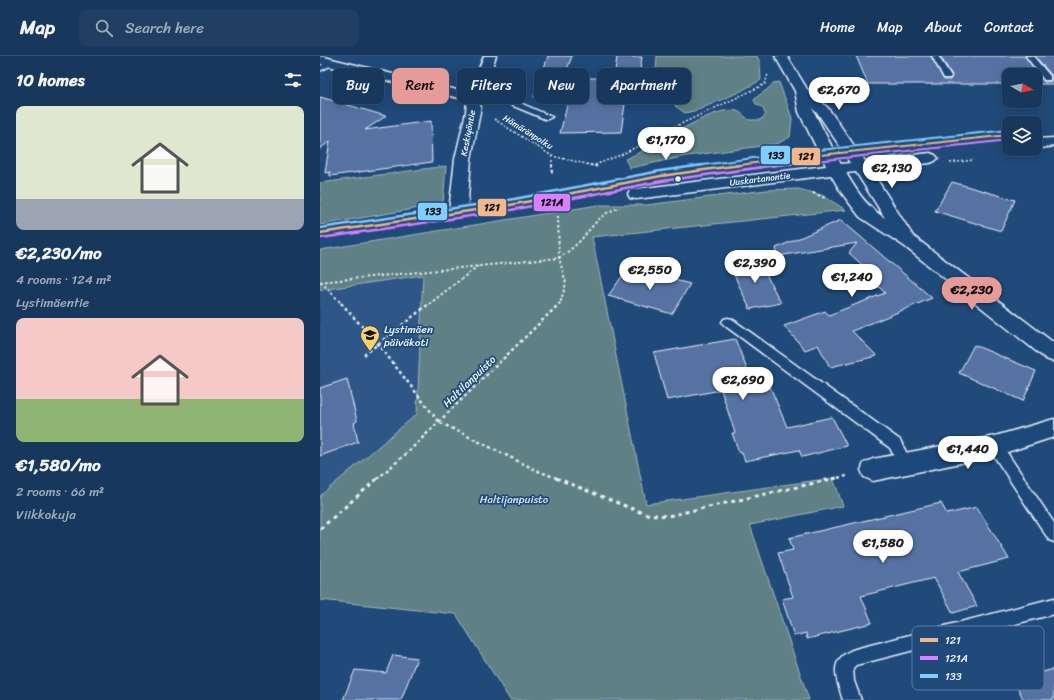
<!DOCTYPE html>
<meta charset="utf-8">
<style>
body{margin:0;font-family:Sriracha,sans-serif;background:#203f62;color:#f1f3f6;height:100vh;display:flex;flex-direction:column;font-size:15px;white-space:nowrap}
*{box-sizing:border-box;margin:0}
p{font-size:13px;color:#9eacbb}
.icon{flex:none;width:22px;height:22px;fill:none;stroke:currentColor;stroke-width:2;stroke-linecap:round;stroke-linejoin:round}
.map{position:relative;flex:1;overflow:hidden}
.sheet{display:flex;flex-direction:column;background:#17385c;width:320px}
.sheet>*{flex:none}
.banner{position:absolute;left:12px;top:12px;width:380px;height:36px;display:flex;gap:8px}
.needle{width:26px;rotate:99deg}
.buttons{position:absolute;left:682px;top:12px;display:grid;gap:8px}
.buttons a{display:grid;place-items:center;width:40px;height:40px;border-radius:8px;background:#17385c;box-shadow:0 2px 10px #0003,0 0 0 1px #365272;font-size:20px}
.price{position:absolute;translate:-50% -34px;padding:0 9px;border-radius:14px;background:#fff;color:#222;font-size:13px;line-height:26px;filter:drop-shadow(0 1px 2px #0008)}
.price::after{content:'';position:absolute;left:50%;top:24px;width:12px;height:9px;margin-left:-6px;background:inherit;clip-path:polygon(0 0,100% 0,50% 100%)}
.price.on{background:#e69b98;color:#111}
ul{padding:0;list-style:none}
li{display:grid;align-content:center;gap:8px;height:212px;padding:0 16px}
li span{display:grid;place-items:center;height:124px;border-radius:8px;color:#555}
li>.icon{margin-inline-start:auto}
span .icon{width:72px;height:72px;fill:#fffc;stroke-width:1}
li b{font-size:17px}
h2{display:flex;justify-content:space-between;align-items:center;height:48px;padding:0 16px;font-size:17px}
.tag{padding:0 14px;border-radius:8px;background:#17385c;box-shadow:0 2px 10px #0003,0 0 0 1px #365272;font-size:14px;line-height:36px}
.tag.on{background:#e69b98;color:#111}
header{display:flex;align-items:center;gap:24px;box-sizing:border-box;height:56px;padding:0 20px;background:#17385c;border-bottom:1px solid #365272}
header strong{font-size:19px}
nav{display:flex;gap:22px;margin-inline-start:auto;font-size:14px}
.search{width:280px;height:36px;background:#203f62;display:flex;align-items:center;gap:10px;box-sizing:border-box;padding:0 14px;border-radius:8px;color:#9eacbb;font-size:15px}
main{display:flex;flex:1;min-height:0}
.map>svg:first-child{display:block}
</style>
<header>
<strong>Map</strong>
<div class="search"><svg class="icon" aria-label="search" viewBox="0 0 24 24"><circle cx="10" cy="10" r="6"/><path d="M15 15l6 6"/></svg>Search here</div>
<nav><a>Home</a><a>Map</a><a>About</a><a>Contact</a></nav>
</header>
<main>
<section class="sheet">
<h2>10 homes<svg class="icon" aria-label="filters" viewBox="0 0 24 24"><path d="M4 7h16M4 17h16"/><circle cx="9" cy="7" r="2"/><circle cx="15" cy="17" r="2"/></svg></h2>
<ul>
<li><span style="background:linear-gradient(#dfe7d0 75%,#9aa5b1 0)"><svg class="icon" aria-label="home" viewBox="0 0 24 24"><path d="M3 11l9-7 9 7M6 9v11h12V9"/></svg></span><div><b>€2,230/mo</b><p>4 rooms · 124 m²</p><p>Lystimäentie</p></div></li>
<li><span style="background:linear-gradient(#f6c9c9 65%,#8fb573 0)"><svg class="icon" aria-label="home" viewBox="0 0 24 24"><path d="M3 11l9-7 9 7M6 9v11h12V9"/></svg></span><div><b>€1,580/mo</b><p>2 rooms · 66 m²</p><p>Viikkokuja</p></div></li>
</ul>
</section>
<div class="map">
<svg width="734" height="644" viewBox="0 0 734 644">
<rect width="100%" height="100%" fill="#1f4a7a"/>
<filter id="ink" filterUnits="userSpaceOnUse"><feTurbulence type="fractalNoise" baseFrequency=".025" numOctaves="2"/><feDisplacementMap in="SourceGraphic" scale="8" xChannelSelector="R" yChannelSelector="G"/><feConvolveMatrix kernelMatrix="1 2 1 2 8 2 1 2 1" color-interpolation-filters="sRGB"/></filter>
<g filter="url(#ink)">
<polygon fill="#2f5686" points="103,219 97,358 0,440 0,234"/>
<g fill="#5e8084" stroke="#a3b8be">
<polygon points="337,0 437,0 440,7 441,24 419,36 378,54 365,57 355,50 359,39 360,25 350,18 336,16"/>
<path d="M 459,26 L 472,62 L 470,81 L 457,88 L 367,100 L 310,112 L 305,103 C 329,95 395,47 417,55 C 421,56 425,61 429,64 L 440,64 L 446,59 L 442,51 L 436,48 L 434,44 C 440,37 448,35 453,27 Z"/>
<polygon points="126,110 123,148 0,169 0,127"/>
<polygon points="478,133 502,139 526,154 272,181 326,448 513,422 523,450 430,469 489,644 190,644 136,558 0,544 0,440 97,358 103,219 0,234 0,194 278,149 326,149 446,134"/>
</g>
<g fill="#5572a3" stroke="#e8f1f8">
<polygon points="228,0 252,0 237,41 214,41"/>
<polygon points="536,0 611,0 624,24 630,24 632,19 620,0 705,0 724,26 731,25 732,20 715,0 734,0 734,28 715,28 715,19 689,19 689,28 548,28"/>
<polygon points="297,1 322,1 316,41 306,41 301,76 240,77 254,22 294,22"/>
<polygon points="0,41 66,60 45,74 111,65 112,106 10,120 10,116 5,117 10,85 0,93"/>
<polygon points="632,126 695,144 681,175 615,155"/>
<polygon points="521,164 612,242 532,275 557,300 510,311 498,289 485,294 464,270 505,255 509,259 565,237 554,226 559,224 529,197 537,187 458,200 456,192"/>
<polygon points="438,203 461,247 430,253 409,208"/>
<polygon points="308,212 370,228 352,258 288,240"/>
<polygon points="415,283 434,331 449,328 467,371 512,361 527,390 482,401 479,394 425,405 422,397 419,397 412,377 415,377 401,334 347,344 334,297"/>
<polygon points="654,289 716,315 703,345 639,317"/>
<polygon points="27,323 37,365 34,367 38,386 0,400 0,332"/>
<polygon points="621,447 627,458 657,451 689,503 638,516 657,550 633,557 614,522 541,540 552,567 487,583 486,577 474,580 462,543 473,541 458,497 473,494 469,482"/>
<polygon points="73,599 97,602 81,644 23,644 35,614 66,617"/>
<polygon points="734,613 734,644 704,644 693,624"/>
</g>
<g fill="none" stroke-linecap="round" stroke-linejoin="round">
<defs>
<g id="lane">
<polygon points="612,0 618,0 631,20 630,22 624,22"/>
<polygon points="706,0 713,0 730,20 730,24 724,24"/>
<polygon points="12,5 14,6 14,8 0,15 0,10"/>
<polygon points="158,22 194,22 199,23 198,46 232,61 228,63 225,63 191,49 192,26 161,26 157,24"/>
<polygon points="408,262 412,263 580,384 592,408 590,412 585,414 580,412 570,392 404,269 402,266 404,263"/>
<polygon points="675,385 680,386 734,467 734,486 729,484 670,394 668,390 670,386"/>
<path d="M 734,542 L 734,558 L 536,609 L 533,612 L 534,625 L 541,644 L 523,644 C 516,622 507,603 535,593 Z"/>
</g>
<g id="street">
<polygon points="0,0 149,37 164,0 176,0 161,42 160,56 151,103 147,156 144,160 138,161 132,160 129,156 135,103 146,56 147,44 0,8"/>
<polygon points="734,363 734,381 675,400 553,425 544,421 541,414 544,407 553,403 675,380"/>
</g>
<g id="secondary">
<path d="M 455,0 L 467,0 L 487,33 L 508,52 L 535,91 L 689,75 L 689,83 L 541,99 L 545,105 L 610,97 L 615,99 L 618,102 L 615,105 L 610,107 L 551,114 L 593,180 L 734,287 L 734,306 L 726,303 L 584,190 L 540,161 L 521,136 L 511,119 L 316,143 L 310,142 L 308,138 L 310,134 L 316,133 L 506,110 L 503,103 L 341,125 L 190,154 L 0,182 L 0,172 L 190,144 L 341,115 L 498,95 L 479,56 L 475,35 ZM 492,52 L 498,58 L 521,92 L 513,93 ZM 526,101 L 530,107 L 521,108 L 517,102 ZM 536,116 L 565,162 C 546,150 538,137 526,117 Z"/>
<polygon points="734,82 734,90 715,93 715,83"/>
</g>
</defs>
<use href="#lane" stroke="#e8f1f8" stroke-width="3"/>
<use href="#street" stroke="#e8f1f8" stroke-width="3"/>
<use href="#secondary" stroke="#e8f1f8" stroke-width="3"/>
<g stroke="#e8f1f8" stroke-width="1.5" stroke-dasharray="2 2" stroke-linecap="butt">
<polyline points="174,63 232,100 275,110"/>
<polyline points="691,99 702,97"/>
<polyline points="232,100 232,110"/>
<polyline points="630,107 654,104"/>
<polyline points="275,109 303,98 348,74 433,34 445,28 448,18"/>
</g>
<g stroke="#e8f1f8" stroke-width="2" stroke-dasharray="2.5 2.5" stroke-linecap="butt">
<polyline points="232,109 232,120"/>
<polyline points="270,109 279,111"/>
<polyline points="493,137 505,142"/>
<polyline points="238,160 239,202 246,227 240,248"/>
<path d="M 0,226 L 239,202 C 246,197 253,192 259,186 C 272,172 280,156 300,152"/>
<polyline points="1,226 22,248"/>
<polyline points="109,248 158,210"/>
</g>
<g stroke="#e8f1f8" stroke-width="2.5" stroke-dasharray="3 3" stroke-linecap="butt">
<polyline points="21,247 58,288 119,366 218,415 239,423"/>
<polyline points="44,299 110,247"/>
<polyline points="57,423 86,398 240,247"/>
<polyline points="512,423 527,420"/>
</g>
<g stroke="#e8f1f8" stroke-width="3" stroke-dasharray="4 4" stroke-linecap="butt">
<polyline points="236,422 325,458 348,460 517,422"/>
<polyline points="0,473 58,422"/>
</g>
<use href="#lane" fill="#1f4a7a" fill-rule="evenodd"/>
<use href="#street" fill="#1f4a7a" fill-rule="evenodd"/>
<use href="#secondary" fill="#1f4a7a" fill-rule="evenodd"/>
<defs>
<polyline id="bus-1-far1" points="413,110 463,103 689,79"/>
<polyline id="bus-1" points="0,177 190,149 341,120 420,109"/>
<polyline id="bus-2-far1" points="450,110 689,84"/>
<polyline id="bus-2" points="1,182 191,154 342,125 457,109"/>
<polyline id="bus-3-far1" points="376,110 462,98 688,74"/>
<polyline id="bus-3" points="0,172 189,144 340,115 383,109"/>
</defs>
<use href="#bus-1-far1" stroke="#1f4a7a" stroke-width="4"/>
<use href="#bus-1" stroke="#1f4a7a" stroke-width="5"/>
<use href="#bus-2-far1" stroke="#1f4a7a" stroke-width="4"/>
<use href="#bus-2" stroke="#1f4a7a" stroke-width="5"/>
<use href="#bus-3-far1" stroke="#1f4a7a" stroke-width="4"/>
<use href="#bus-3" stroke="#1f4a7a" stroke-width="5"/>
<use href="#bus-1-far1" stroke="#f1b78d" stroke-width="2"/>
<use href="#bus-1" stroke="#f1b78d" stroke-width="2.5"/>
<use href="#bus-2-far1" stroke="#d880ff" stroke-width="2"/>
<use href="#bus-2" stroke="#d880ff" stroke-width="2.5"/>
<use href="#bus-3-far1" stroke="#80cdff" stroke-width="2"/>
<use href="#bus-3" stroke="#80cdff" stroke-width="2.5"/>
</g>
</g>
<defs>
<symbol id="school-pin" viewBox="-11 -11 22 30"><path d="M0 17L-7.5 6A9.5 9.5 0 1 1 7.5 6Z" fill="#ffd166" stroke="#1f4a7a"/><path d="M0-5L7-2L0 1L-7-2ZM-4 1L0 2.5L4 1V4Q0 6-4 4Z" fill="#111"/></symbol>
</defs>
<g fill-rule="evenodd">
<use href="#school-pin" x="39" y="268" width="22" height="30"/>
</g>
<circle fill="#e8f1f8" stroke="#1f4a7a" stroke-width="1.5" cx="358" cy="123" r="3.5"/>
<g text-anchor="middle" stroke-width="3.5" stroke-linejoin="round" paint-order="stroke">
<g font-size="9" fill="#e8f1f8" stroke="#1f4a7a">
<text transform="translate(208 76) rotate(32)" y="3">Hämäränpolku</text>
<text transform="translate(148 77) rotate(-79)" y="3">Keskiyöntie</text>
<text transform="translate(440 123) rotate(-7)" y="3">Uuskartanontie</text>
</g>
<g font-size="11" fill="#e8f1f8" stroke="#1f4a7a" text-anchor="start">
<text x="64" y="277">Lystimäen<tspan x="64" dy="13">päiväkoti</tspan></text>
</g>
<g font-size="11" fill="#e8f1f8" stroke="#1f4a7a">
<text transform="translate(149 325) rotate(-44)" y="4">Haltilanpuisto</text>
</g>
<g font-size="11" fill="#d3e0e7" stroke="#1f4a7a">
<text x="194" y="447">Haltijanpuisto</text>
</g>
</g>
<rect x="592" y="570" width="132" height="64" rx="6" fill="#1f4a7a" stroke="#5b7ca0" stroke-width="1"/>
<rect x="600" y="582" width="18" height="4" fill="#f1b78d"/>
<rect x="600" y="600" width="18" height="4" fill="#d880ff"/>
<rect x="600" y="618" width="18" height="4" fill="#80cdff"/>
<g font-size="11" fill="#e8f1f8">
<text x="625" y="588">121</text>
<text x="625" y="606">121A</text>
<text x="625" y="624">133</text>
</g>
<g stroke="#1f4a7a" stroke-width="1.5">
<rect x="440" y="89" width="31" height="20" rx="4" fill="#80cdff"/>
<rect x="471" y="91" width="30" height="19" rx="4" fill="#f1b78d"/>
<rect x="213" y="137" width="38" height="19" rx="4" fill="#d880ff"/>
<rect x="157" y="142" width="30" height="19" rx="4" fill="#f1b78d"/>
<rect x="97" y="146" width="31" height="19" rx="4" fill="#80cdff"/>
</g>
<g font-size="11" text-anchor="middle" font-weight="bold" fill="#111">
<text x="456" y="103">133</text>
<text x="486" y="104">121</text>
<text x="232" y="150">121A</text>
<text x="172" y="155">121</text>
<text x="113" y="159">133</text>
</g>
</svg>
<div class="buttons">
<a><svg class="needle" viewBox="-14 -14 28 28"><path d="M0-13l5 13h-10z" fill="#e53935"/><path d="M0 13l5-13h-10z" fill="#9eacbb"/></svg></a>
<a><svg class="icon" aria-label="layers" viewBox="0 0 24 24"><path d="M12 4l9 5-9 5-9-5zM3 14l9 5 9-5"/></svg></a>
</div>
<b class="price" style="left:519px;top:55px">€2,670</b>
<b class="price" style="left:346px;top:105px">€1,170</b>
<b class="price" style="left:572px;top:133px">€2,130</b>
<b class="price" style="left:435px;top:228px">€2,390</b>
<b class="price" style="left:330px;top:235px">€2,550</b>
<b class="price" style="left:532px;top:242px">€1,240</b>
<b class="price on" style="left:652px;top:255px">€2,230</b>
<b class="price" style="left:423px;top:345px">€2,690</b>
<b class="price" style="left:648px;top:414px">€1,440</b>
<b class="price" style="left:563px;top:508px">€1,580</b>
<div class="banner">
<a class="tag">Buy</a>
<a class="tag on">Rent</a>
<a class="tag">Filters</a>
<a class="tag">New</a>
<a class="tag">Apartment</a>
</div>
</div>
</main>
